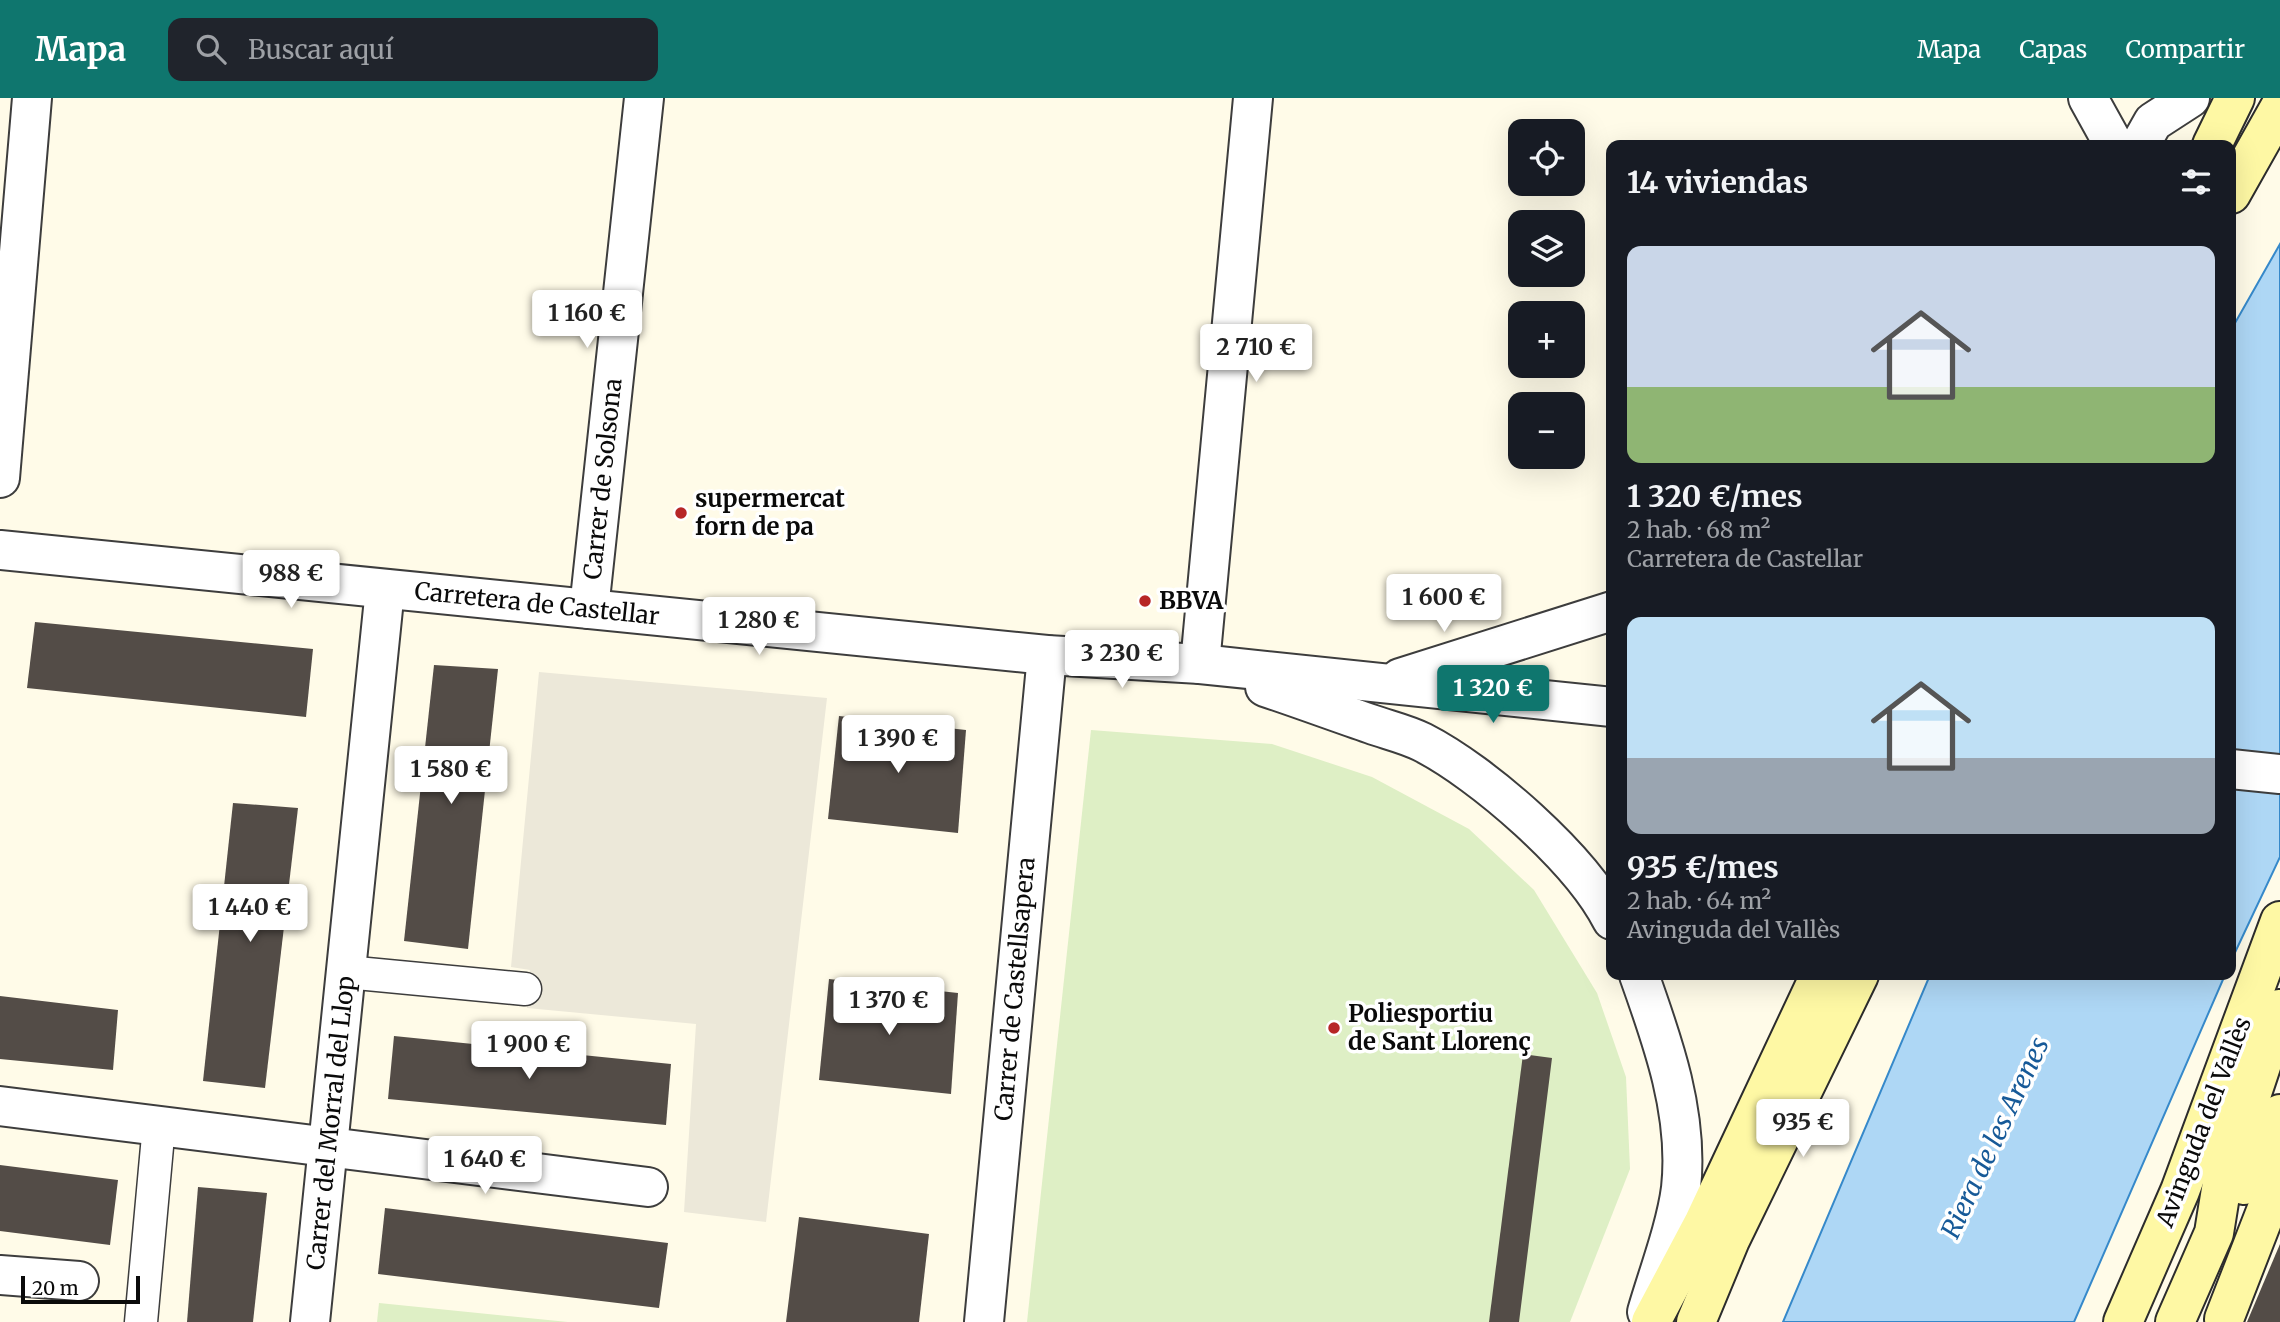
<!DOCTYPE html>
<html lang="es">
<meta charset="utf-8">
<style>
body{margin:0;font-family:Merriweather,serif;background:#20242c;color:#f1f3f6;height:100vh;display:flex;flex-direction:column;font-size:26px;white-space:nowrap}
*{box-sizing:border-box;margin:0}
p{font-size:23px;color:#9ea1a6}
.icon{flex:none;width:38px;height:38px;fill:none;stroke:currentColor;stroke-width:2;stroke-linecap:round;stroke-linejoin:round}
.map{position:relative;flex:1;overflow:hidden}
.drawer{position:absolute;left:1606px;top:42px;width:630px;height:840px;display:flex;flex-direction:column;background:#171b24;border-radius:14px;box-shadow:0 7px 28px #0002}
.drawer>*{flex:none}
.tools{position:absolute;left:1508px;top:21px;display:grid;gap:14px}
.tools a{display:grid;place-items:center;width:77px;height:77px;border-radius:14px;background:#171b24;box-shadow:0 7px 28px #0002;font-size:35px}
.scale{position:absolute;left:21px;bottom:18px;width:119px;box-sizing:border-box;padding-left:7px;border:4px solid #0a0a0a;border-top:0;font-size:19px;line-height:24px;white-space:nowrap;color:#0a0a0a;-webkit-text-stroke:5px #fff;paint-order:stroke}
.price{position:absolute;translate:-50% -60px;padding:0 16px;border-radius:7px;background:#fff;color:#222;font-size:23px;line-height:46px;filter:drop-shadow(0 2px 4px #0008)}
.price::after{content:'';position:absolute;left:50%;top:42px;width:21px;height:16px;margin-left:-10px;background:inherit;clip-path:polygon(0 0,100% 0,50% 100%)}
.price.on{background:#0f766e;color:#fff}
ul{padding:0;list-style:none}
li{display:grid;align-content:center;gap:14px;height:371px;padding:0 21px}
li span{display:grid;place-items:center;height:217px;border-radius:14px;color:#555}
li>.icon{margin-inline-start:auto}
span .icon{width:126px;height:126px;fill:#fffc;stroke-width:1}
li b{font-size:30px}
h2{display:flex;justify-content:space-between;align-items:center;height:84px;padding:0 21px;font-size:30px}
header{display:flex;align-items:center;gap:42px;box-sizing:border-box;height:98px;padding:0 35px;background:#0f766e;color:#fff}
header strong{font-size:33px}
nav{display:flex;gap:38px;margin-inline-start:auto;font-size:24px}
.search{width:490px;height:63px;background:#20242c;display:flex;align-items:center;gap:18px;box-sizing:border-box;padding:0 24px;border-radius:14px;color:#9ea1a6;font-size:26px}
.map>svg:first-child{display:block}
</style>
<header>
<strong>Mapa</strong>
<div class="search"><svg class="icon" aria-label="search" viewBox="0 0 24 24"><circle cx="10" cy="10" r="6"/><path d="M15 15l6 6"/></svg>Buscar aquí</div>
<nav><a>Mapa</a><a>Capas</a><a>Compartir</a></nav>
</header>
<div class="map">
<svg width="2280" height="1224" viewBox="0 0 2280 1224">
<rect width="100%" height="100%" fill="#fffbe8"/>
<g fill="#deefc5">
<polygon points="1091,632 1272,646 1372,679 1469,731 1534,792 1597,895 1626,979 1630,1071 1570,1224 1027,1224"/>
<polygon points="379,1205 568,1224 377,1224"/>
</g>
<polygon fill="#ece8d9" points="539,574 827,600 766,1124 684,1114 696,926 527,910 525,891 530,872 511,869"/>
<g fill="#aed7f5" stroke="#3689ca" stroke-width="2">
<polygon points="2280,146 2280,759 2231,863 2231,232"/>
<polygon points="1930,877 2225,877 2074,1224 1783,1224"/>
</g>
<g fill="#534c47">
<polygon points="35,524 313,551 306,619 27,590"/>
<polygon points="434,567 498,571 468,851 404,843"/>
<polygon points="839,618 966,632 958,735 828,721"/>
<polygon points="233,705 298,710 265,990 203,983"/>
<polygon points="829,881 958,895 951,996 819,982"/>
<polygon points="0,898 118,912 113,972 0,961"/>
<polygon points="394,938 671,966 666,1027 388,1001"/>
<polygon points="1523,956 1552,960 1519,1224 1489,1224"/>
<polygon points="0,1067 118,1082 110,1147 0,1133"/>
<polygon points="198,1089 267,1095 253,1224 187,1224"/>
<polygon points="385,1110 668,1145 659,1210 378,1176"/>
<polygon points="799,1119 929,1136 919,1224 786,1224"/>
<polygon points="2280,1146 2280,1224 2247,1224"/>
</g>
<g fill="none" stroke-linecap="round" stroke-linejoin="round">
<defs>
<g id="pedestrian">
<polyline points="346,874 525,891"/>
<polyline points="141,1224 159,1027"/>
</g>
<g id="minor">
<polyline points="2088,0 2114,47"/>
<polyline points="0,380 32,0"/>
<polyline points="589,511 644,0"/>
<polyline points="1200,566 1253,0"/>
<polyline points="0,1008 648,1089"/>
<polyline points="0,1177 79,1183"/>
<polyline points="310,1224 385,491"/>
<polyline points="984,1224 1047,557"/>
</g>
<g id="tertiary">
<polyline points="2140,47 2153,24 2190,0"/>
<polyline points="0,452 1047,557 1200,566 1612,609"/>
<polyline points="1400,580 1612,513"/>
<path d="M 1265,589 C 1301,601 1336,614 1371,626 C 1388,632 1406,636 1422,644 C 1483,675 1581,761 1612,822"/>
<polyline points="2231,671 2280,676"/>
<path d="M 1639,877 C 1663,944 1689,1017 1681,1090 C 1676,1129 1658,1176 1647,1214"/>
</g>
<g id="secondary">
<polyline points="2212,47 2235,0"/>
<polyline points="2231,96 2280,9"/>
<polyline points="2244,1087 2280,1016"/>
<polyline points="2224,1221 2280,1077"/>
<polyline points="1651,1224 1703,1126 1820,877"/>
<polyline points="1696,1224 1730,1142 1859,877"/>
<polyline points="2123,1224 2180,1093 2280,823"/>
<polyline points="2175,1224 2214,1135 2222,1085 2280,911"/>
</g>
</defs>
<use href="#pedestrian" stroke="#3d3d3d" stroke-width="35"/>
<use href="#minor" stroke="#3d3d3d" stroke-width="42"/>
<use href="#tertiary" stroke="#3d3d3d" stroke-width="42"/>
<use href="#secondary" stroke="#2c2c2c" stroke-width="42"/>
<use href="#pedestrian" stroke="#fff" stroke-width="32"/>
<use href="#minor" stroke="#fff" stroke-width="38"/>
<use href="#tertiary" stroke="#fff" stroke-width="38"/>
<use href="#secondary" stroke="#fef8a4" stroke-width="38"/>
</g>
<g fill="#b72626" stroke="#fff" stroke-width="2.5">
<circle cx="681" cy="415" r="7"/>
<circle cx="1145" cy="503" r="7"/>
<circle cx="1334" cy="930" r="7"/>
</g>
<g text-anchor="middle" stroke-width="7" stroke-linejoin="round" paint-order="stroke">
<g font-size="24" fill="#0a0a0a" stroke="#fff">
<text transform="translate(603 381) rotate(-84)" y="8">Carrer de Solsona</text>
<text transform="translate(537 506) rotate(6)" y="8">Carretera de Castellar</text>
<text transform="translate(1015 891) rotate(-85)" y="8">Carrer de Castellsapera</text>
<text transform="translate(2204 1024) rotate(-69)" y="8">Avinguda del Vallès</text>
<text transform="translate(331 1025) rotate(-84)" y="8">Carrer del Morral del Llop</text>
</g>
<g font-size="24" font-weight="bold" fill="#0a0a0a" stroke="#fff" text-anchor="start">
<text x="695" y="409">supermercat<tspan x="695" dy="28">forn de pa</tspan></text>
<text x="1159" y="511">BBVA</text>
<text x="1348" y="924">Poliesportiu<tspan x="1348" dy="28">de Sant Llorenç</tspan></text>
</g>
<g font-size="26" font-style="italic" fill="#175a98" stroke="#fff">
<text transform="translate(1995 1040) rotate(-65)" y="9">Riera de les Arenes</text>
</g>
</g>
</svg>
<div class="tools">
<a><svg class="icon" aria-label="locate" viewBox="0 0 24 24"><circle cx="12" cy="12" r="6"/><path d="M12 2v4M12 18v4M2 12h4M18 12h4"/></svg></a>
<a><svg class="icon" aria-label="layers" viewBox="0 0 24 24"><path d="M12 4l9 5-9 5-9-5zM3 14l9 5 9-5"/></svg></a>
<a>+</a>
<a>−</a>
</div>
<div class="scale">20 m</div>
<b class="price" style="left:587px;top:252px">1 160 €</b>
<b class="price" style="left:1256px;top:286px">2 710 €</b>
<b class="price" style="left:291px;top:512px">988 €</b>
<b class="price" style="left:1444px;top:536px">1 600 €</b>
<b class="price" style="left:759px;top:559px">1 280 €</b>
<b class="price" style="left:1122px;top:592px">3 230 €</b>
<b class="price on" style="left:1493px;top:627px">1 320 €</b>
<b class="price" style="left:898px;top:677px">1 390 €</b>
<b class="price" style="left:451px;top:708px">1 580 €</b>
<b class="price" style="left:250px;top:846px">1 440 €</b>
<b class="price" style="left:889px;top:939px">1 370 €</b>
<b class="price" style="left:529px;top:983px">1 900 €</b>
<b class="price" style="left:1803px;top:1061px">935 €</b>
<b class="price" style="left:485px;top:1098px">1 640 €</b>
<section class="drawer">
<h2>14 viviendas<svg class="icon" aria-label="filters" viewBox="0 0 24 24"><path d="M4 7h16M4 17h16"/><circle cx="9" cy="7" r="2"/><circle cx="15" cy="17" r="2"/></svg></h2>
<ul>
<li><span style="background:linear-gradient(#c9d6e8 65%,#8fb573 0)"><svg class="icon" aria-label="home" viewBox="0 0 24 24"><path d="M3 11l9-7 9 7M6 9v11h12V9"/></svg></span><div><b>1 320 €/mes</b><p>2 hab. · 68 m²</p><p>Carretera de Castellar</p></div></li>
<li><span style="background:linear-gradient(#bfe0f5 65%,#9aa5b1 0)"><svg class="icon" aria-label="home" viewBox="0 0 24 24"><path d="M3 11l9-7 9 7M6 9v11h12V9"/></svg></span><div><b>935 €/mes</b><p>2 hab. · 64 m²</p><p>Avinguda del Vallès</p></div></li>
</ul>
</section>
</div>
